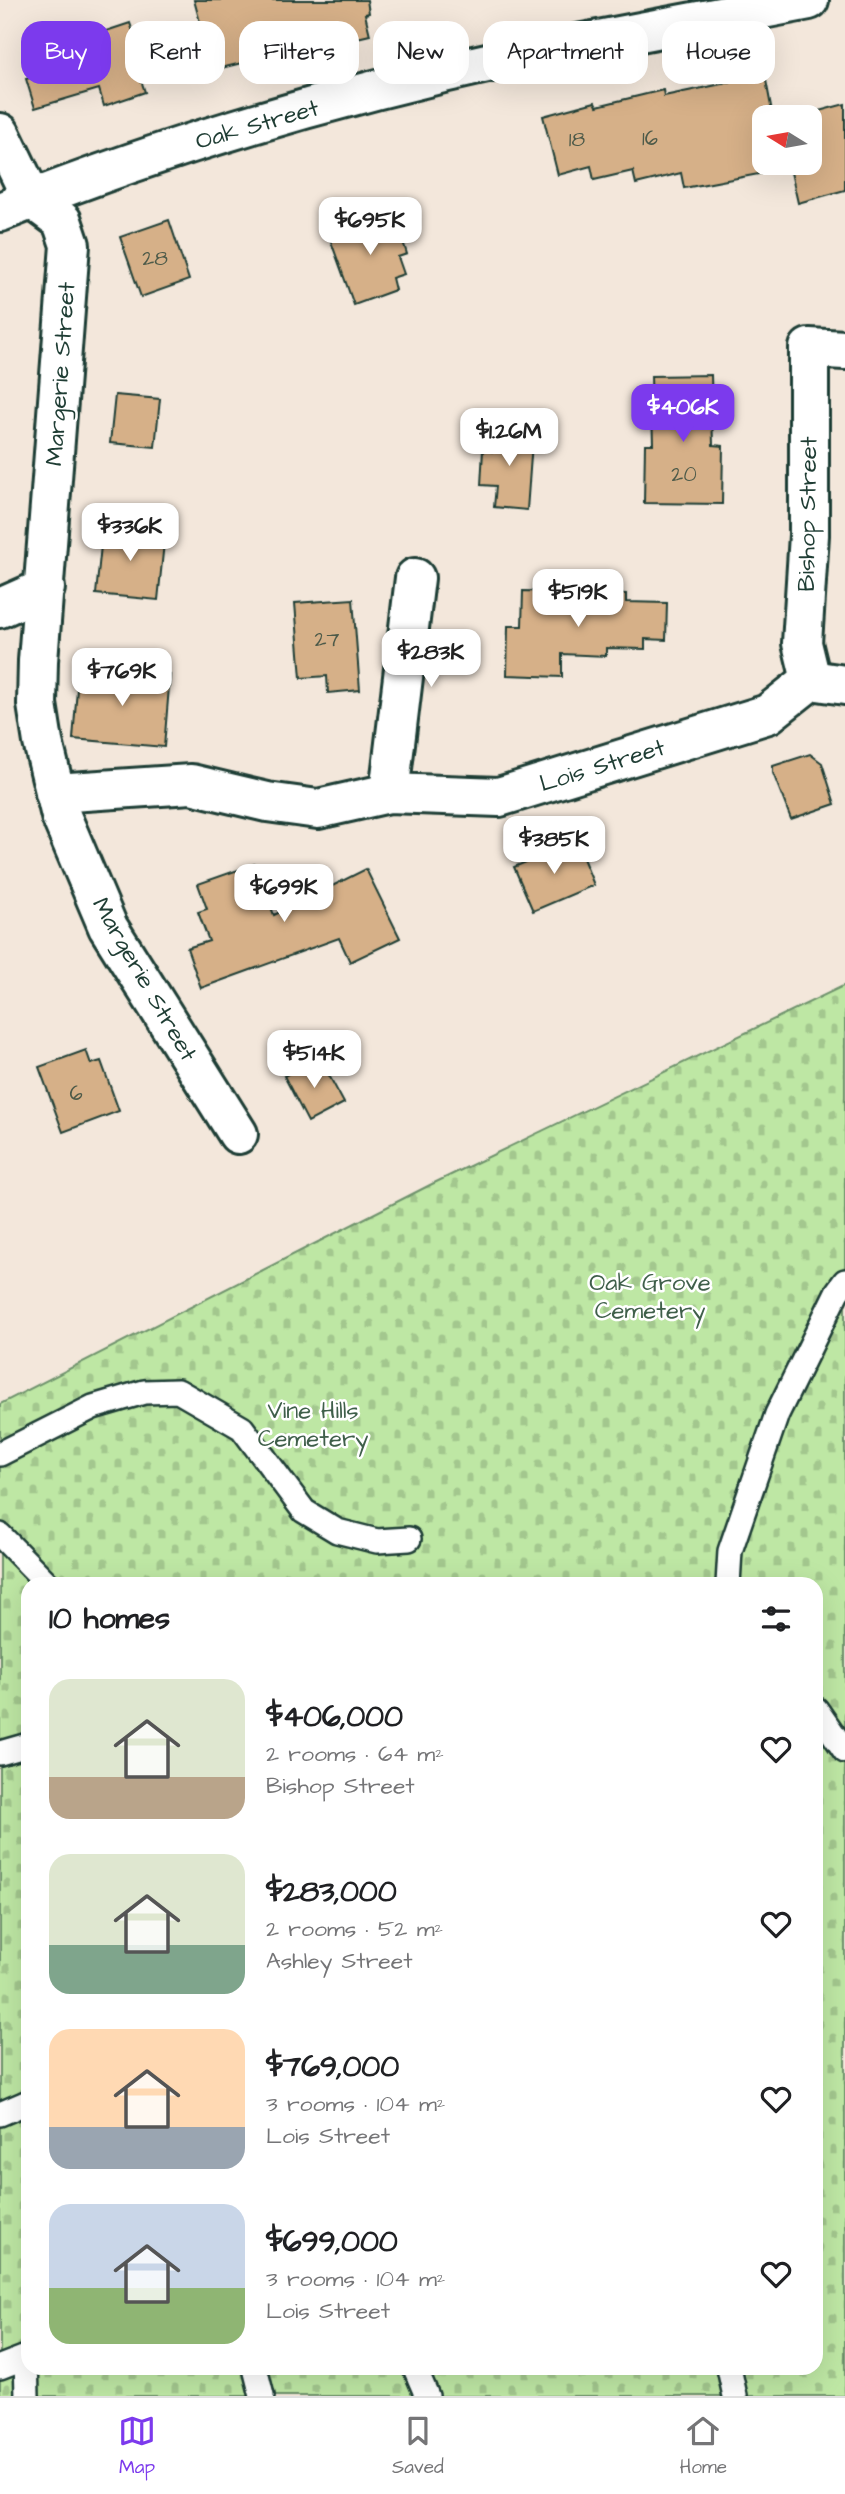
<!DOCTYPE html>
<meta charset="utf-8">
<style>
body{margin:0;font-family:"Architects Daughter",sans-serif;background:#f6f6f6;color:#202124;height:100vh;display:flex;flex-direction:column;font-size:26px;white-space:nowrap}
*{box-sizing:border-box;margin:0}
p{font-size:23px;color:#757577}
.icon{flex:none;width:38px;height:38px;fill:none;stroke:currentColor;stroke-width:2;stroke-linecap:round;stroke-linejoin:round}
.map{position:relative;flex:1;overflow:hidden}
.drawer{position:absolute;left:21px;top:1577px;width:802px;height:798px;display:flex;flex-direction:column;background:#fff;border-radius:21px;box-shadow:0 7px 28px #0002}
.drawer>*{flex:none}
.top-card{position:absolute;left:21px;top:21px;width:803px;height:63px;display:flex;gap:14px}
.needle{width:46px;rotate:281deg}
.buttons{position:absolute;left:752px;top:105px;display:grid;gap:14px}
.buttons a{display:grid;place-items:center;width:70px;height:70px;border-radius:14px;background:#fff;box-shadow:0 7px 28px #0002;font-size:35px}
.price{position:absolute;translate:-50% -60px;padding:0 16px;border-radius:14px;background:#fff;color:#222;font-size:23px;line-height:46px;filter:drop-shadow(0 2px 4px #0008)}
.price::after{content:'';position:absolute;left:50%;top:42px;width:21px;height:16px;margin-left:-10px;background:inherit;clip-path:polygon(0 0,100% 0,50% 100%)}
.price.active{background:#7c3aed;color:#fff}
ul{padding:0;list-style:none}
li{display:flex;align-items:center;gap:21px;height:175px;padding:0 28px}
li span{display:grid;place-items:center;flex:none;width:196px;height:140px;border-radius:21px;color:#555}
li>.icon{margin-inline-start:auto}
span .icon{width:84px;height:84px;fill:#fffc;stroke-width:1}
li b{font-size:30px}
h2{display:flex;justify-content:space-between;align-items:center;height:84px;padding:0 28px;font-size:30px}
.pill{padding:0 24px;border-radius:21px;background:#fff;box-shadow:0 7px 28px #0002;font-size:24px;line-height:63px}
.pill.active{background:#7c3aed;color:#fff}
.menu{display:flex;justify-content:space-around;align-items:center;height:98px;border-top:2px solid #e0e0e0;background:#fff;font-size:19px;color:#757577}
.menu a{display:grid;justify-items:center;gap:4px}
.menu .active{color:#7c3aed}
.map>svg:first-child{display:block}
</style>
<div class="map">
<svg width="845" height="2396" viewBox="0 0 845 2396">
<defs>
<pattern id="cemetery-stones" width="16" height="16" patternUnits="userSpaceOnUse" patternTransform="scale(1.75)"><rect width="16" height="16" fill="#bee7a4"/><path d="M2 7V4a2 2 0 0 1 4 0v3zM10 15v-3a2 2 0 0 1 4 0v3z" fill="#a3c78e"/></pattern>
</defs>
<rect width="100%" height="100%" fill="#f3e7db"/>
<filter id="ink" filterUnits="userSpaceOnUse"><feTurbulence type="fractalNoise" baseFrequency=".0143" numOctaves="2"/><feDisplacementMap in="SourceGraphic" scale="14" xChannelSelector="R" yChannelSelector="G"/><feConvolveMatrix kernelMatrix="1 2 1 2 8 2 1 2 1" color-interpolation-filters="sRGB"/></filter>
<g filter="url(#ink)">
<path fill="url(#cemetery-stones)" stroke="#6e926c" stroke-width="2" fill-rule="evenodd" d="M 845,985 L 845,2396 L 0,2396 L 0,1404 L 432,1184 ZM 28,1584 L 816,1584 L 816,2368 L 28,2368 Z"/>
<g fill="#d6b088" stroke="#1f3d34" stroke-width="2">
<polygon points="194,0 367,0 369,13 365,14 370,35 319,47 314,26 249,41 254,60 213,70"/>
<polygon points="130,23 149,77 141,80 145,92 104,106 99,89 35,108 26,79 89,59 82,39"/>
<polygon points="765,75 773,117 765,117 765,163 810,163 810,117 796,117 845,104 845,190 798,203 790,168 684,188 681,173 636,184 633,171 594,180 591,166 558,175 543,116 595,102 597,106 663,90 664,96"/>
<polygon points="394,213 407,254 398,257 404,274 392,278 395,290 354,305 329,236"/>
<polygon points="169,220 189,280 141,297 120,237"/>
<polygon points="711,375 713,445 723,446 722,504 644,503 645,444 653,444 651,376"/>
<polygon points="115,395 160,399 155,447 110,443"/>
<polygon points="498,426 533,429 527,510 494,507 496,486 481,485 483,450 496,452"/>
<polygon points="103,526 165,533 158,600 96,594"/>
<polygon points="523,591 626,594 626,602 667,603 666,640 645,639 645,649 606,648 606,656 562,654 562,677 507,675 508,626 522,626"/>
<polygon points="353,599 360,690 328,693 327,676 301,678 295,603"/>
<polygon points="90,668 170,675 164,747 73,739 78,676 90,677"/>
<polygon points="810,754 822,763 835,804 791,819 773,773 773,766"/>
<polygon points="576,841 594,885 533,911 514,867"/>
<polygon points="255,864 274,915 366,869 400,938 350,962 339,938 201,988 187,948 209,941 198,912 207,909 198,884"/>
<polygon points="86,1050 91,1064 101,1061 119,1111 63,1132 39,1067"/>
<polygon points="319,1057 344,1103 308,1122 284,1076"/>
</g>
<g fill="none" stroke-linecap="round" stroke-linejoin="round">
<defs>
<g id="service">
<polyline points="0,1454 93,1407 144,1392 178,1391 242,1428 304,1511 337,1531 377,1541 409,1539"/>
<polyline points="0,1535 48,1584"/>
<polyline points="728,1584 730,1551 777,1414 837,1292 845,1281"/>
<polyline points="816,1709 845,1751"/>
<polyline points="0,1753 28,1745"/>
<polyline points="0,2114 28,2102"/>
<polyline points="0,2367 26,2357 27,2396"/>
<polyline points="255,2368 262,2396"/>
<polyline points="415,2368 427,2396"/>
<polyline points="729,2368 735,2396"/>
</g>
<g id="minor">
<polyline points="0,133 32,199 62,221 70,245 38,661 37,704 43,742 61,816 108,927 238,1134"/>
<polyline points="0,608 45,588"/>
<polyline points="811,680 802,643 809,535 809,348 845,350"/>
<polyline points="55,793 191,784 267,802 318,809 389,793 499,797 768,714 811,680 845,685"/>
<polyline points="389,793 415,578"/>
</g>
<path id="secondary" d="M 0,212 C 167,145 342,94 518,56 C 615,36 712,19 809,0"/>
</defs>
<use href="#service" stroke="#1f3d34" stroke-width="28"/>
<use href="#minor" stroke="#1f3d34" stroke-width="44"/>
<use href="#secondary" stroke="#1f3d34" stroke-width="44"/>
<use href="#service" stroke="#fff" stroke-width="23"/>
<use href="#minor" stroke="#fff" stroke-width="38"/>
<use href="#secondary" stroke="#fff" stroke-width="38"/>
</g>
</g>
<g text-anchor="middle" stroke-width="5" stroke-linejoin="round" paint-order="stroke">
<g font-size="21" fill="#4d5a49">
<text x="650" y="145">16</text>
<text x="577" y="146">18</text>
<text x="155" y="265">28</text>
<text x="684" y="481">20</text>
<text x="327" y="646">27</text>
<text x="76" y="1100">6</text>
</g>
<g font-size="24" fill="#1f3d34" stroke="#fff">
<text transform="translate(257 124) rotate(-16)" y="8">Oak Street</text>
<text transform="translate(60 374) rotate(-86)" y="8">Margerie Street</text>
<text transform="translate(807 514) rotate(-89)" y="8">Bishop Street</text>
<text transform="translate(602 765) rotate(-17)" y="8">Lois Street</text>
<text transform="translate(145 979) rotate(60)" y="8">Margerie Street</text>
</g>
<g font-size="24" fill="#3f5f4a" stroke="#fff">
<text x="650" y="1290">Oak Grove<tspan x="650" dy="28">Cemetery</tspan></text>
<text x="313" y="1418">Vine Hills<tspan x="313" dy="28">Cemetery</tspan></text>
</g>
</g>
</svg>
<div class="buttons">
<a><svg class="needle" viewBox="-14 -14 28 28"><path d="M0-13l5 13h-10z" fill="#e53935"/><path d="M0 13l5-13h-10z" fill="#757577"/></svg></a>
</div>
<b class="price" style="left:370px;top:257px">$695K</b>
<b class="price active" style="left:683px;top:444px">$406K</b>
<b class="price" style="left:509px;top:468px">$1.26M</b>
<b class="price" style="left:130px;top:563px">$336K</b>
<b class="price" style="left:578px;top:629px">$519K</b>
<b class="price" style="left:431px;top:689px">$283K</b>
<b class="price" style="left:122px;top:708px">$769K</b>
<b class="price" style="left:554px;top:876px">$385K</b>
<b class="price" style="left:284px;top:924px">$699K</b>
<b class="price" style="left:314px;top:1090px">$514K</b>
<div class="top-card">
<a class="pill active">Buy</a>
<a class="pill">Rent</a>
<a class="pill">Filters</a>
<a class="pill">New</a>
<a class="pill">Apartment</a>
<a class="pill">House</a>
</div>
<section class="drawer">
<h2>10 homes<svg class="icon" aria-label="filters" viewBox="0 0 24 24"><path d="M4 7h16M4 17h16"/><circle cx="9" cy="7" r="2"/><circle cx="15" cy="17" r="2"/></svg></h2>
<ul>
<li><span style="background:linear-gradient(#dfe7d0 70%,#b9a48a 0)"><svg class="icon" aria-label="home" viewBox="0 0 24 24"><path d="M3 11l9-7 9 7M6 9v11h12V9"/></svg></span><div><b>$406,000</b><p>2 rooms · 64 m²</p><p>Bishop Street</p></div><svg class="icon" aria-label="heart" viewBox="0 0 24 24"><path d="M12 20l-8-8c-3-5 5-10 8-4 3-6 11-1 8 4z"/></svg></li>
<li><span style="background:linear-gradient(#dfe7d0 65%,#7fa58c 0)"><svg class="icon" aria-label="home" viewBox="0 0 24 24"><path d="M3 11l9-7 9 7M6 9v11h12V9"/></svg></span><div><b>$283,000</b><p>2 rooms · 52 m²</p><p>Ashley Street</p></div><svg class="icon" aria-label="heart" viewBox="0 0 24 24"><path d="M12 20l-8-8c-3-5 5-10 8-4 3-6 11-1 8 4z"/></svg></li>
<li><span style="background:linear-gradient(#ffd9b3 70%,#9aa5b1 0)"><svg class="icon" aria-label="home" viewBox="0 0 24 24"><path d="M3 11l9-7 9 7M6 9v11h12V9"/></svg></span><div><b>$769,000</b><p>3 rooms · 104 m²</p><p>Lois Street</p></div><svg class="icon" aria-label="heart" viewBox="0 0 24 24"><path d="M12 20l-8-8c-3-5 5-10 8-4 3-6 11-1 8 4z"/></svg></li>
<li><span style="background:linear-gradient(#c9d6e8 60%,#8fb573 0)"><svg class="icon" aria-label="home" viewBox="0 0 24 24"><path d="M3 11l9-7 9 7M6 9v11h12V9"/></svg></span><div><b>$699,000</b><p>3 rooms · 104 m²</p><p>Lois Street</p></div><svg class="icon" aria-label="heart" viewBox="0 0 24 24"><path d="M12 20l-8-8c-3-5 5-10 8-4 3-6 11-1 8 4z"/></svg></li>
</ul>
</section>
</div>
<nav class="menu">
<a class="active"><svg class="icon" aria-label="map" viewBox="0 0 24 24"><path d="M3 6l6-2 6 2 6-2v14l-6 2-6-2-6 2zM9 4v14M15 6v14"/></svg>Map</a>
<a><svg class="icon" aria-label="saved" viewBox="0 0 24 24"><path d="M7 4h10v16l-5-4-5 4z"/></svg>Saved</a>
<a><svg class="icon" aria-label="home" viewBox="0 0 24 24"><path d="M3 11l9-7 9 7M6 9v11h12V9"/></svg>Home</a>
</nav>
